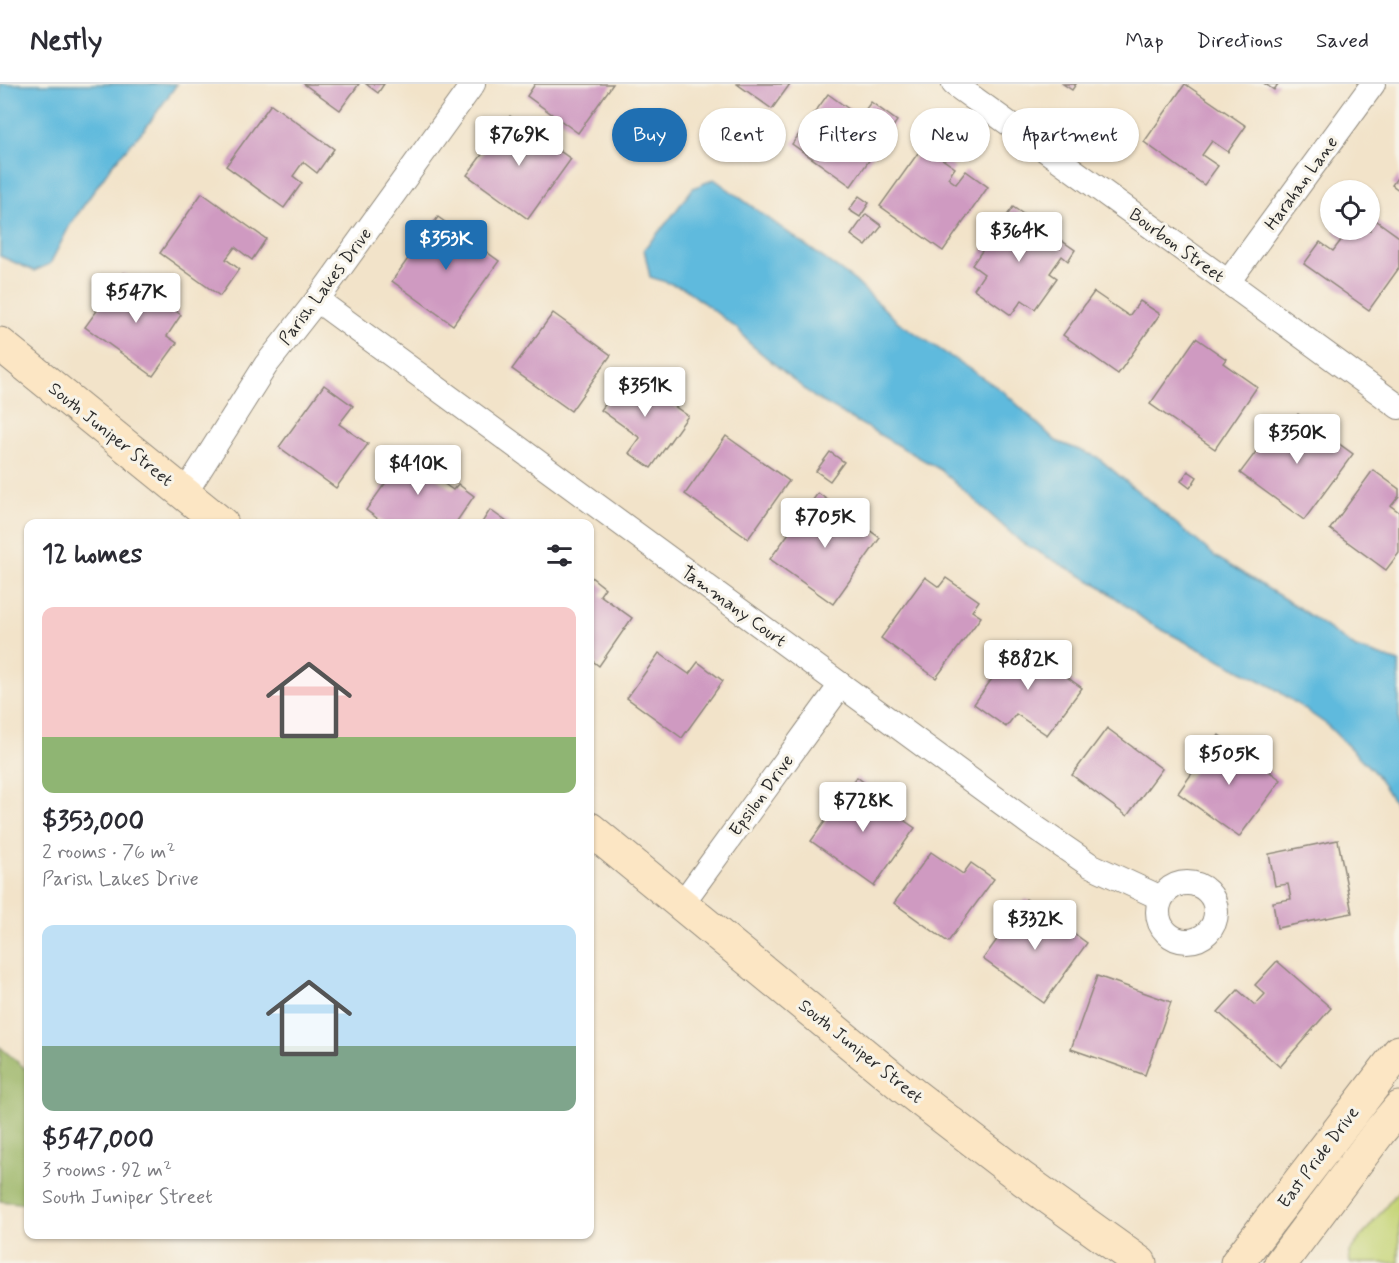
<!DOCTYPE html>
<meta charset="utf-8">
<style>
body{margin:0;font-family:Mynerve,sans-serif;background:#f2f2f3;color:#2b2b33;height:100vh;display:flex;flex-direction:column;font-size:22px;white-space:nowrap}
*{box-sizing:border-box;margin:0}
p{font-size:20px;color:#7c7c81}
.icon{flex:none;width:33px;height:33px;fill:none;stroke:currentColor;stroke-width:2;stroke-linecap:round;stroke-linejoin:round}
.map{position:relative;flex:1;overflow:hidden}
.side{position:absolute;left:24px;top:435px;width:570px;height:720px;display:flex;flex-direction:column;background:#fff;border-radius:12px;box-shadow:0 2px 4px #0004}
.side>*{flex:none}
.guide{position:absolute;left:612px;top:24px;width:570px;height:54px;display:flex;gap:12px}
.fabs{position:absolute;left:1320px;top:96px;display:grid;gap:12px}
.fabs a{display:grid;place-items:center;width:60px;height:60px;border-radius:50%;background:#fff;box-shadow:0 2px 4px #0004;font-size:30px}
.price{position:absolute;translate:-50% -51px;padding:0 14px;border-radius:6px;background:#fff;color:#222;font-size:20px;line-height:39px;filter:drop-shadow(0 2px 3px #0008)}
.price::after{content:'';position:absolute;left:50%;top:36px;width:18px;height:14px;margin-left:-9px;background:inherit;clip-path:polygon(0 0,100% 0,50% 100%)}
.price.current{background:#1f6fb2;color:#fff}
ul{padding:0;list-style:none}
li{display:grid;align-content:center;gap:12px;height:318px;padding:0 18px}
li span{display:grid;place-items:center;height:186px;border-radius:12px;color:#555}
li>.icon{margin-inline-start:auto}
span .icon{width:108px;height:108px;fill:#fffc;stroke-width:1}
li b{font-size:26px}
h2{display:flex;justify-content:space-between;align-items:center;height:72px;padding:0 18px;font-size:26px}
.pill{padding:0 21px;border-radius:27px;background:#fff;box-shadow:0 2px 4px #0004;font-size:21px;line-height:54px}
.pill.current{background:#1f6fb2;color:#fff}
header{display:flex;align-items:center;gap:36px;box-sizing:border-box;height:84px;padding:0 30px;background:#fff;border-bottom:2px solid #e1e1e2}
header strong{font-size:28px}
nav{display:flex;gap:33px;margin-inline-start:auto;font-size:21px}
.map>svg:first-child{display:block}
</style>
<header>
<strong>Nestly</strong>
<nav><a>Map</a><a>Directions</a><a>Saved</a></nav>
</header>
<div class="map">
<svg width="1399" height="1179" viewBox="0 0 1399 1179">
<rect width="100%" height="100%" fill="#f7f3e8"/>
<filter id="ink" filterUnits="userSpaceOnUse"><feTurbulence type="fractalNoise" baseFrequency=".0167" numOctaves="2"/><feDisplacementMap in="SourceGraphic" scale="12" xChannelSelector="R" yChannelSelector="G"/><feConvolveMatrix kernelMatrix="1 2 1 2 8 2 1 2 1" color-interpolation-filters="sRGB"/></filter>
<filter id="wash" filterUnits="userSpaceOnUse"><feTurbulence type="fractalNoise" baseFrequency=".008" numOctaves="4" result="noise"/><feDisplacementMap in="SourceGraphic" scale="24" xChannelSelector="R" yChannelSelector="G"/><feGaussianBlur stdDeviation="1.35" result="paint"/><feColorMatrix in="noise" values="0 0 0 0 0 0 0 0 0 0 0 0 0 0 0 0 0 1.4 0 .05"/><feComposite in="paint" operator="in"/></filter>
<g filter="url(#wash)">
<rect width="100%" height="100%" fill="#f2e3c9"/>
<polygon fill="#c5d476" stroke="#788050" stroke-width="1.5" points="1399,1106 1399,1179 1350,1179 1349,1168"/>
<polygon fill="#9cb667" stroke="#647049" stroke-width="1.5" points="0,963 28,987 28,1120 0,1117"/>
<g fill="#5fbadd" stroke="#457284" stroke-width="1.5">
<polygon points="0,0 177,0 147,42 112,81 70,141 50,180 34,187 0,172"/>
<polygon points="714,95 855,197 897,237 1004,308 1056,357 1097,373 1216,473 1296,522 1356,564 1399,578 1399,726 1376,690 1326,640 1271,602 1149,539 1100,502 1022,459 941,386 814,313 749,259 739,246 684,204 650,193 644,165 669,136 693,104"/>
</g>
<g id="blocks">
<g fill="#cf9ac1">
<polygon points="304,0 359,0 340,26"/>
<polygon points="366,0 384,0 378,9"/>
<polygon points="535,0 613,0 578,49 527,12"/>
<polygon points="737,0 790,0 772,25"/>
<polygon points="1063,0 1076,0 1072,6"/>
<polygon points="1185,0 1246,42 1228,68 1212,57 1202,71 1218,82 1204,101 1144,58"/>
<polygon points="1265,0 1278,0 1274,6"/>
<polygon points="828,10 860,33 871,18 897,37 851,102 792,60"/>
<polygon points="271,20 334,65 317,89 303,78 293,92 302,99 284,124 226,82"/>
<polygon points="510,32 571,75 528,135 467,91"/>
<polygon points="923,62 955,84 948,94 956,100 966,87 988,103 943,167 880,122"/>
<polygon points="1399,91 1399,106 1392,101"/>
<polygon points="202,109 266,155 252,176 235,163 226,175 239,185 220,212 160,169"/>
<polygon points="859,112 869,119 860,133 849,126"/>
<polygon points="1013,123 1075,166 1068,177 1062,172 1050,189 1057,194 1035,225 1022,216 1011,231 974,205 984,190 972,181"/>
<polygon points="866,130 882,142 866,162 851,151"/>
<polygon points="1370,132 1399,153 1399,184 1369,226 1304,180 1320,158 1333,167 1342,155 1334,148 1336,146 1370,146"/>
<polygon points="438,133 499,177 453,241 392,197"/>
<polygon points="124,189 181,231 167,252 177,259 153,292 85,243"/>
<polygon points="1094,208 1129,232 1140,217 1160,230 1118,290 1063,251"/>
<polygon points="553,229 611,271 571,327 512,285"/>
<polygon points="1196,254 1226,275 1223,279 1257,303 1215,365 1150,320"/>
<polygon points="628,289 688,332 651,384 629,369 640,354 601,326"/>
<polygon points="324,301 353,322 339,340 368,360 336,404 279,363"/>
<polygon points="1298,330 1353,370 1304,436 1240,389 1283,332 1292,338"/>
<polygon points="726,352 789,397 748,455 685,410"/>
<polygon points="409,366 441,389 436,394 453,406 458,400 474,412 455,440 385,440 366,426"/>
<polygon points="830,368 844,378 830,397 816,387"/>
<polygon points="1373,386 1399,405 1399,412 1391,422 1399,428 1399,469 1386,486 1330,445"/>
<polygon points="1188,387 1197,393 1190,404 1181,397"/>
<polygon points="818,409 880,454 833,520 770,475"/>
<polygon points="490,426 510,440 481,440"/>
<polygon points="590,492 605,504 600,511 632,534 599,582 590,575"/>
<polygon points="925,493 939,503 946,494 979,517 972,527 981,533 936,594 881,554"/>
<polygon points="1018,558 1082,604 1047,651 1016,630 1006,643 974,620"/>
<polygon points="659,569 689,590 698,578 723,597 682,654 627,614"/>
<polygon points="1107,644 1162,685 1127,732 1072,691"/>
<polygon points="1219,651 1281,696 1239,753 1178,709"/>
<polygon points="857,693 880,711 876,717 915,744 874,802 811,757"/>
<polygon points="1338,756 1352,829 1277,844 1273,818 1291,815 1288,800 1275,802 1269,770"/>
<polygon points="931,768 963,790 971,779 994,795 948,858 894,819"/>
<polygon points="1026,815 1087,859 1044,919 983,875"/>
<polygon points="1277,877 1331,924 1280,983 1218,928 1238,906 1255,921 1265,910 1255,901"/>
<polygon points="1097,892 1171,918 1145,991 1071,965"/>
</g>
</g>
</g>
<g filter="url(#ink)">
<use href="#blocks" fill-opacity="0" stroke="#8e877a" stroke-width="1.5"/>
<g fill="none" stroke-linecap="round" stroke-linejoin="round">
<defs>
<g id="street">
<polyline points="954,0 1228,198 1399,323"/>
<polyline points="1228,198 1373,0"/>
<polyline points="317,216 1036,744 1090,781 1161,814"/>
<polyline points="185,409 266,281 317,216 473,0"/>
<circle cx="1187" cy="828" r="29"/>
<polyline points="681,821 841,601"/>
</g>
<g id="secondary">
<polyline points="0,260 222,440"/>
<polyline points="590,745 905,1004 1023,1095 1140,1179"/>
<polyline points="1237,1179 1399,968"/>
<polyline points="1281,1179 1379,1048 1399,1024"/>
</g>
</defs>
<use href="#street" stroke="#8e877a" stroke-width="26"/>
<use href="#secondary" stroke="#8e877a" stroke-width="35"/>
<use href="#street" stroke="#fff" stroke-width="24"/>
<use href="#secondary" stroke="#fce6c4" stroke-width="33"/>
</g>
</g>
<g text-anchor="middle" stroke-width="6" stroke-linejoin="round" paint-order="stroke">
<g font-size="18" fill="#2b2b2b" stroke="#f7f3e8">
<text transform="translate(1301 99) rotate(-54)" y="6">Harahan Lane</text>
<text transform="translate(1177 161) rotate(36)" y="6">Bourbon Street</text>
<text transform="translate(325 202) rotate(-53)" y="6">Parish Lakes Drive</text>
<text transform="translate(111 350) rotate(39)" y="6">South Juniper Street</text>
<text transform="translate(734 522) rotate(36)" y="6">Tammany Court</text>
<text transform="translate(761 711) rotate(-54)" y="6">Epsilon Drive</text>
<text transform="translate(861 967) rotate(39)" y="6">South Juniper Street</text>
<text transform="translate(1318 1073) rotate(-53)" y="6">East Pride Drive</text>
</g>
</g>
</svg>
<div class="fabs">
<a><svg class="icon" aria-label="locate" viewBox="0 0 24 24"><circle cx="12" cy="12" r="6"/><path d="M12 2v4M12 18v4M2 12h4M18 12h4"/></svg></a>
</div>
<b class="price" style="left:519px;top:83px">$769K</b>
<b class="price" style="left:1019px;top:179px">$364K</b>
<b class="price current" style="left:446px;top:187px">$353K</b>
<b class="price" style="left:136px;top:240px">$547K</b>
<b class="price" style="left:645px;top:334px">$351K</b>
<b class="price" style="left:1297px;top:381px">$350K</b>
<b class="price" style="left:418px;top:412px">$410K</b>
<b class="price" style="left:825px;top:465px">$705K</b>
<b class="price" style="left:1028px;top:607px">$882K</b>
<b class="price" style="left:1229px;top:702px">$505K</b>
<b class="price" style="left:863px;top:749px">$728K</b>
<b class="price" style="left:1035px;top:867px">$332K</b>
<div class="guide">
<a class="pill current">Buy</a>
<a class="pill">Rent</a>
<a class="pill">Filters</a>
<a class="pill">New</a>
<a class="pill">Apartment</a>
</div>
<section class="side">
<h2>12 homes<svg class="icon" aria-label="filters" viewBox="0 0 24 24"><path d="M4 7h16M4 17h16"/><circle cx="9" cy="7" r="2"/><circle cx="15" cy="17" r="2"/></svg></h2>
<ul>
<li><span style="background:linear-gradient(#f6c9c9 70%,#8fb573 0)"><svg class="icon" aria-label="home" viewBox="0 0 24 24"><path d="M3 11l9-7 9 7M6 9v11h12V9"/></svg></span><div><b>$353,000</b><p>2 rooms · 76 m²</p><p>Parish Lakes Drive</p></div></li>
<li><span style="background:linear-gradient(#bfe0f5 65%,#7fa58c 0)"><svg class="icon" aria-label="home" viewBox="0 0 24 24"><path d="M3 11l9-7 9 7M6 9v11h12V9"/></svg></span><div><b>$547,000</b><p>3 rooms · 92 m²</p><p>South Juniper Street</p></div></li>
</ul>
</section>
</div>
